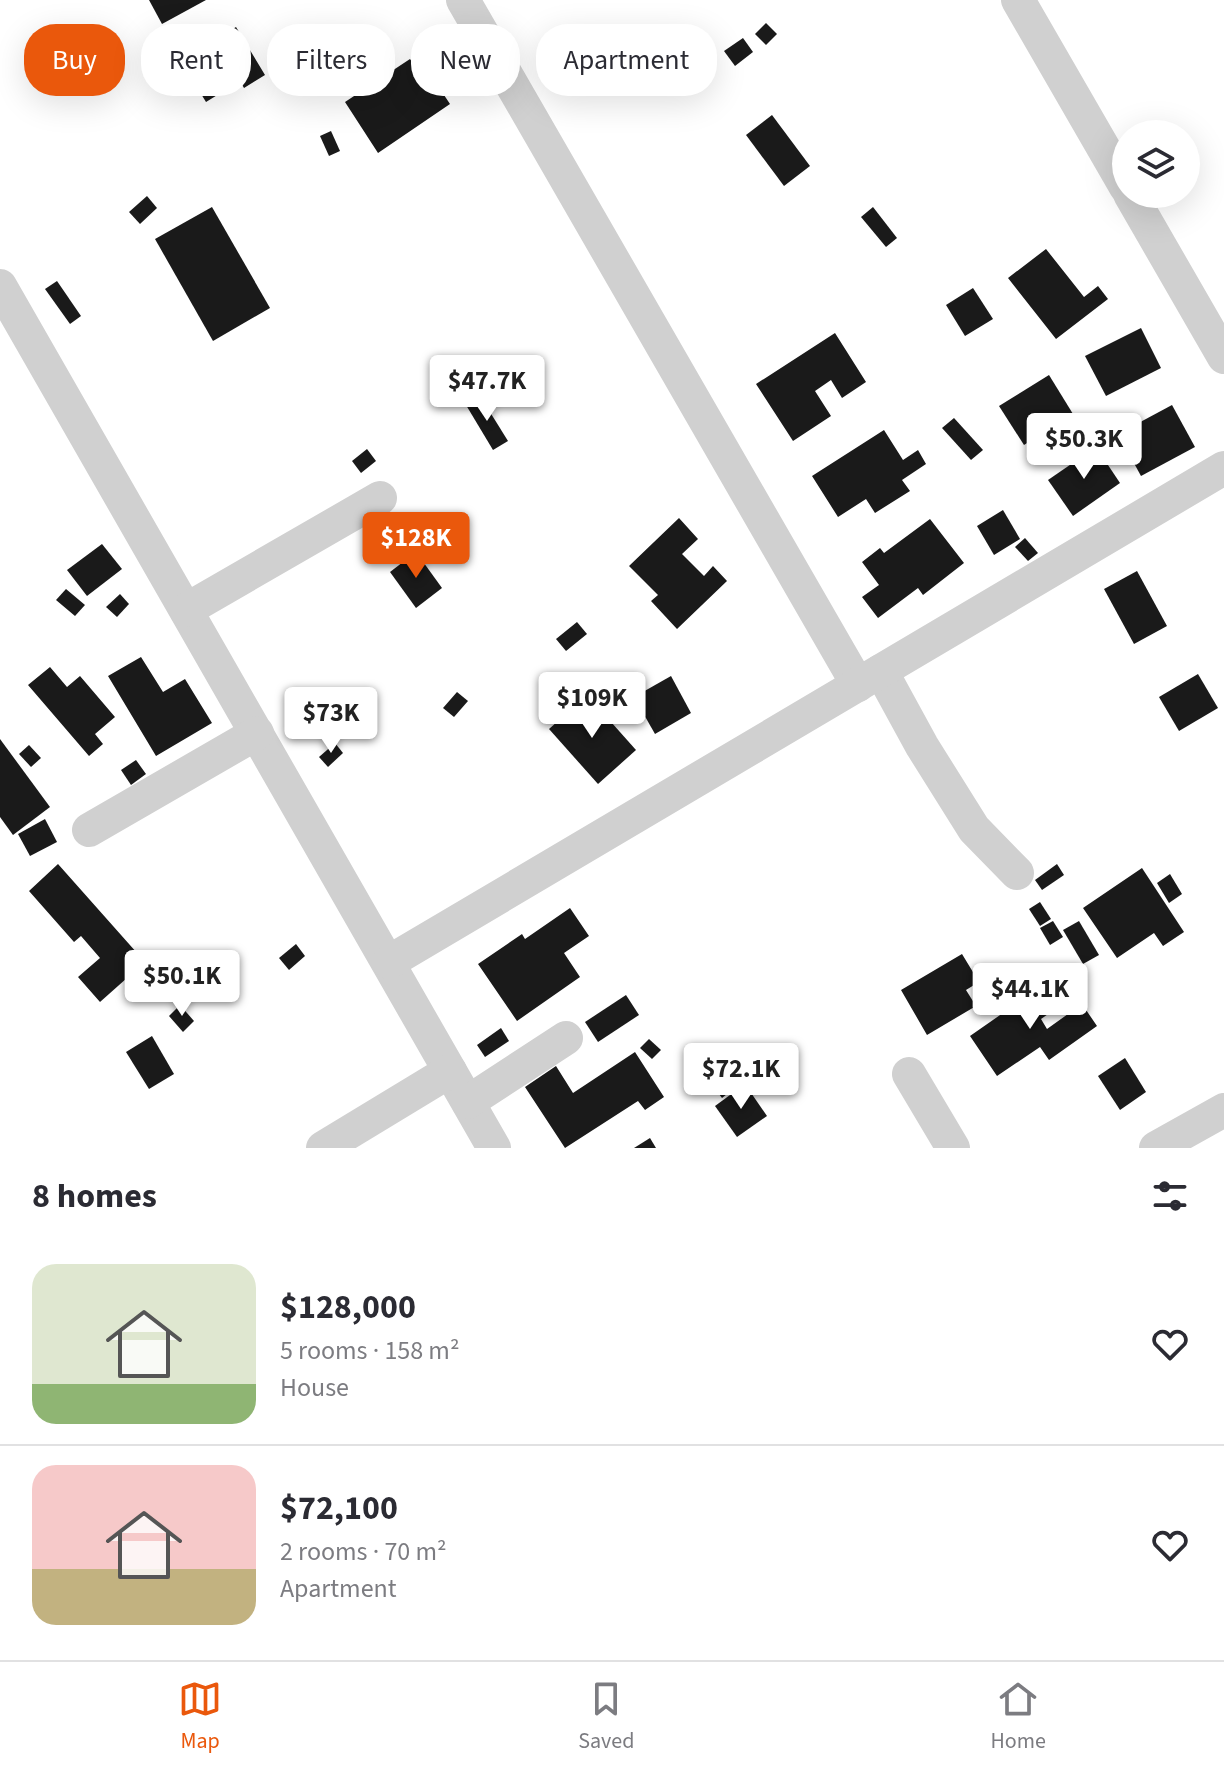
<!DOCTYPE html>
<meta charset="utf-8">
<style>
body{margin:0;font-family:"Source Sans 3",sans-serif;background:#f7f7f7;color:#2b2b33;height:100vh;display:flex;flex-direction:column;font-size:30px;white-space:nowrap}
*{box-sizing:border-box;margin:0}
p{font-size:26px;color:#7c7c81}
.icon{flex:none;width:44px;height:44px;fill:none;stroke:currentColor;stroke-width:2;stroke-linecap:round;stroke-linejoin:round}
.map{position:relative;height:1148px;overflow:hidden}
.details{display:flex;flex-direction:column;background:#fff;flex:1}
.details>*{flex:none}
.hud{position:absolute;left:24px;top:24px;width:800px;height:72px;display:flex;gap:16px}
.tools{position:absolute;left:1112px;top:120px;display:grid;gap:16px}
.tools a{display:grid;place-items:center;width:88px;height:88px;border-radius:50%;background:#fff;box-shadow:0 8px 32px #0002;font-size:40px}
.price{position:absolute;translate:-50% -68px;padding:0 18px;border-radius:8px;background:#fff;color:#222;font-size:26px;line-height:52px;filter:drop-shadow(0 2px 4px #0008)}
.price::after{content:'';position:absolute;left:50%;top:48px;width:24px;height:18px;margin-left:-12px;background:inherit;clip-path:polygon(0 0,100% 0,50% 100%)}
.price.active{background:#ea580c;color:#fff}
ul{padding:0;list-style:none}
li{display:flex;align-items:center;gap:24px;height:200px;padding:0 32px}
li+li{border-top:2px solid #e1e1e2}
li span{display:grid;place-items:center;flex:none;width:224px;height:160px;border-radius:24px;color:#555}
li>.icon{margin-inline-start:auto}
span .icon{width:96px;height:96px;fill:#fffc;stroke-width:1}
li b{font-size:34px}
h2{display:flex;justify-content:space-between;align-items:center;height:96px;padding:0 32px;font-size:34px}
.chip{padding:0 28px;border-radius:32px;background:#fff;box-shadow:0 8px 32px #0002;font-size:28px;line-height:72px}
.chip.active{background:#ea580c;color:#fff}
.tabs{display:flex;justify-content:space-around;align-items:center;height:112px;border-top:2px solid #e1e1e2;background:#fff;font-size:22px;color:#7c7c81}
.tabs a{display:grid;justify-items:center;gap:4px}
.tabs .active{color:#ea580c}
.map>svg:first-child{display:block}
</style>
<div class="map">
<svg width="1224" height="1148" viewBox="0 0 1224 1148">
<rect width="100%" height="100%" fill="#fff"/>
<g fill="#1a1a1a">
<polygon points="149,0 206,0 162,24"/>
<polygon points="766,23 777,34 766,45 755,34"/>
<polygon points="236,27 265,75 244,88 240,81 206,102 181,61"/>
<polygon points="743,38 753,52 735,66 724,51"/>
<polygon points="410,59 419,72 426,68 450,104 378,153 345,102"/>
<polygon points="772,115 810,166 784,186 746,135"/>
<polygon points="331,131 340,151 329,156 320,136"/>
<polygon points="147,196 157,208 140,224 129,212"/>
<polygon points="212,207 270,308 213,341 155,239"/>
<polygon points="873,207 897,238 886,247 861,217"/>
<polygon points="1046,249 1084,297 1098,286 1108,299 1056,339 1008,278"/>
<polygon points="57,281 81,316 70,324 45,289"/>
<polygon points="973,288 993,319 965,336 946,305"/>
<polygon points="1141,328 1161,368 1106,396 1085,356"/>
<polygon points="835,333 866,382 842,398 831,380 815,391 831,416 793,441 756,384"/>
<polygon points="1049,375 1073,414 1024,445 999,406"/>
<polygon points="480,396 508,441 493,450 466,405"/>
<polygon points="1172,405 1195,447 1141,476 1118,434"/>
<polygon points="954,418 983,450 971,460 942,428"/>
<polygon points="884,430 903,460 918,450 926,464 902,480 910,491 875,513 866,499 838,517 812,476"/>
<polygon points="1096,447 1120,483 1073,516 1048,480"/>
<polygon points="367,449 376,461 361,473 352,461"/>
<polygon points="1003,510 1020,539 994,555 977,526"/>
<polygon points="679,518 698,539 682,554 704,576 713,566 727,581 677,629 651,601 658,595 629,566"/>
<polygon points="930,519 964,563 923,595 918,588 878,618 862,597 879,585 862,562 880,548 884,553"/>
<polygon points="1025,538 1038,553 1028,561 1015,547"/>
<polygon points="102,544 122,569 87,596 67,570"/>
<polygon points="416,552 442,588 416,608 390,572"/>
<polygon points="1137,571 1167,626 1134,644 1104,589"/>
<polygon points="66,589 85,605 75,616 56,600"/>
<polygon points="120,594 129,604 117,617 106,607"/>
<polygon points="577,622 587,634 566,651 556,639"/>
<polygon points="141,657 163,692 185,679 212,723 156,756 108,676"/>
<polygon points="50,667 67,687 80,676 115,717 95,734 103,744 89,756 28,685"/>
<polygon points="1198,674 1218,708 1179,731 1159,697"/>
<polygon points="671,676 691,713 655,734 634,697"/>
<polygon points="457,692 468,701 454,717 443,708"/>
<polygon points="587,695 636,750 598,784 549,729"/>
<polygon points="0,739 50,807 13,835 0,817"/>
<polygon points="335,743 343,753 328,767 319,757"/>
<polygon points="29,745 41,758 31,767 19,754"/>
<polygon points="136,760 146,774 131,785 121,770"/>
<polygon points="45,819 57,842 30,856 18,834"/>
<polygon points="58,864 145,962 100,1002 78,977 100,958 81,936 74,942 29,891"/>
<polygon points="1057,864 1064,875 1042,890 1035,880"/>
<polygon points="1142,868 1184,932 1163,946 1154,933 1117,958 1083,908"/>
<polygon points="1170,874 1182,894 1169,903 1157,883"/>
<polygon points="1040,902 1051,919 1040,926 1029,909"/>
<polygon points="570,908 589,936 564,953 580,977 517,1021 478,964 522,934 525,939"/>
<polygon points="1053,921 1063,937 1050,945 1040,928"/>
<polygon points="1079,921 1099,955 1083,964 1063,930"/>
<polygon points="296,944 305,956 289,970 279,958"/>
<polygon points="962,954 979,982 966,990 976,1006 927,1035 901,990"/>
<polygon points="1046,983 1061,1005 1041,1019 1047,1029 1082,1004 1097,1026 1049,1060 1040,1047 997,1076 970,1036"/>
<polygon points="626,995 639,1015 598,1042 585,1022"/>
<polygon points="180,1005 194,1021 183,1032 169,1016"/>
<polygon points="501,1028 509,1041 485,1057 477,1045"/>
<polygon points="152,1036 174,1074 149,1089 126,1052"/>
<polygon points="649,1039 661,1050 652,1059 640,1048"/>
<polygon points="635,1052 664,1097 645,1110 638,1101 565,1148 525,1087 556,1066 573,1093"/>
<polygon points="1125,1058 1146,1092 1120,1110 1098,1076"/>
<polygon points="729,1074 737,1086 722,1098 713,1086"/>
<polygon points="745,1084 767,1116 737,1137 715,1106"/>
<polygon points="650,1138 656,1148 634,1148"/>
</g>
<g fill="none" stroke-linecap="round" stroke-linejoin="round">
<g stroke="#d0d0d0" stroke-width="34">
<polyline points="463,0 858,685"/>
<polyline points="1018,0 1126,187"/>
<polyline points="1130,194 1224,357"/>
<polyline points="0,286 494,1148"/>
<polyline points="186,610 380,498"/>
<polyline points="881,671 922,746 974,829 1017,873"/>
<polyline points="89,830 257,733"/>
<polyline points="389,962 1224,468"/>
<polyline points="909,1074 953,1148"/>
<polyline points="468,1102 566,1038"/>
<polyline points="323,1148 450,1071"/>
<polyline points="1156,1148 1224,1110"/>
</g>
</g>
</svg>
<div class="tools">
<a><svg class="icon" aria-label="layers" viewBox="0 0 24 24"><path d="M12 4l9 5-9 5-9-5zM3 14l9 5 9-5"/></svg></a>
</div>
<b class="price" style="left:487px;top:423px">$47.7K</b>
<b class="price" style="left:1084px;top:481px">$50.3K</b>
<b class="price active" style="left:416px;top:580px">$128K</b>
<b class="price" style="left:592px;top:740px">$109K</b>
<b class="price" style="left:331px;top:755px">$73K</b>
<b class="price" style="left:182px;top:1018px">$50.1K</b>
<b class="price" style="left:1030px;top:1031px">$44.1K</b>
<b class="price" style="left:741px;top:1111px">$72.1K</b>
<div class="hud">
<a class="chip active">Buy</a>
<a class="chip">Rent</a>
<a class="chip">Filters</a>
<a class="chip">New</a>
<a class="chip">Apartment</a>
</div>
</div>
<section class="details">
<h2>8 homes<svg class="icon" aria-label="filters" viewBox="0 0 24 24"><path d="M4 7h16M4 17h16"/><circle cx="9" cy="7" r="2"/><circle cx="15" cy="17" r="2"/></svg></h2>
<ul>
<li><span style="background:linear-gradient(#dfe7d0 75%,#8fb573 0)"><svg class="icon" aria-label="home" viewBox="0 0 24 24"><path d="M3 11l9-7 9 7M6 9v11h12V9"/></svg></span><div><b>$128,000</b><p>5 rooms · 158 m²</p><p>House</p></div><svg class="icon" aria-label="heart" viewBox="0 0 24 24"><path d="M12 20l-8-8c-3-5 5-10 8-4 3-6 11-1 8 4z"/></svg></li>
<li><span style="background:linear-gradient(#f6c9c9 65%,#c2b280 0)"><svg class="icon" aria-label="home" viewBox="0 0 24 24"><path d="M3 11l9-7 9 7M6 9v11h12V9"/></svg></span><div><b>$72,100</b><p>2 rooms · 70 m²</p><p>Apartment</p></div><svg class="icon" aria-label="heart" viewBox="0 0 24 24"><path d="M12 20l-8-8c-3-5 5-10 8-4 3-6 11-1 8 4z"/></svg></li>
</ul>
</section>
<nav class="tabs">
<a class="active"><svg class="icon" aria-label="map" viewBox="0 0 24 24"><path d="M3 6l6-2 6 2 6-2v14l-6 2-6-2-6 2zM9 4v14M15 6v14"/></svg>Map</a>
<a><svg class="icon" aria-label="saved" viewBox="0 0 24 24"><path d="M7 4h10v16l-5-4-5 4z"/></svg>Saved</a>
<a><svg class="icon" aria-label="home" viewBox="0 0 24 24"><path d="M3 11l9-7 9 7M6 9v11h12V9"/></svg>Home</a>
</nav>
